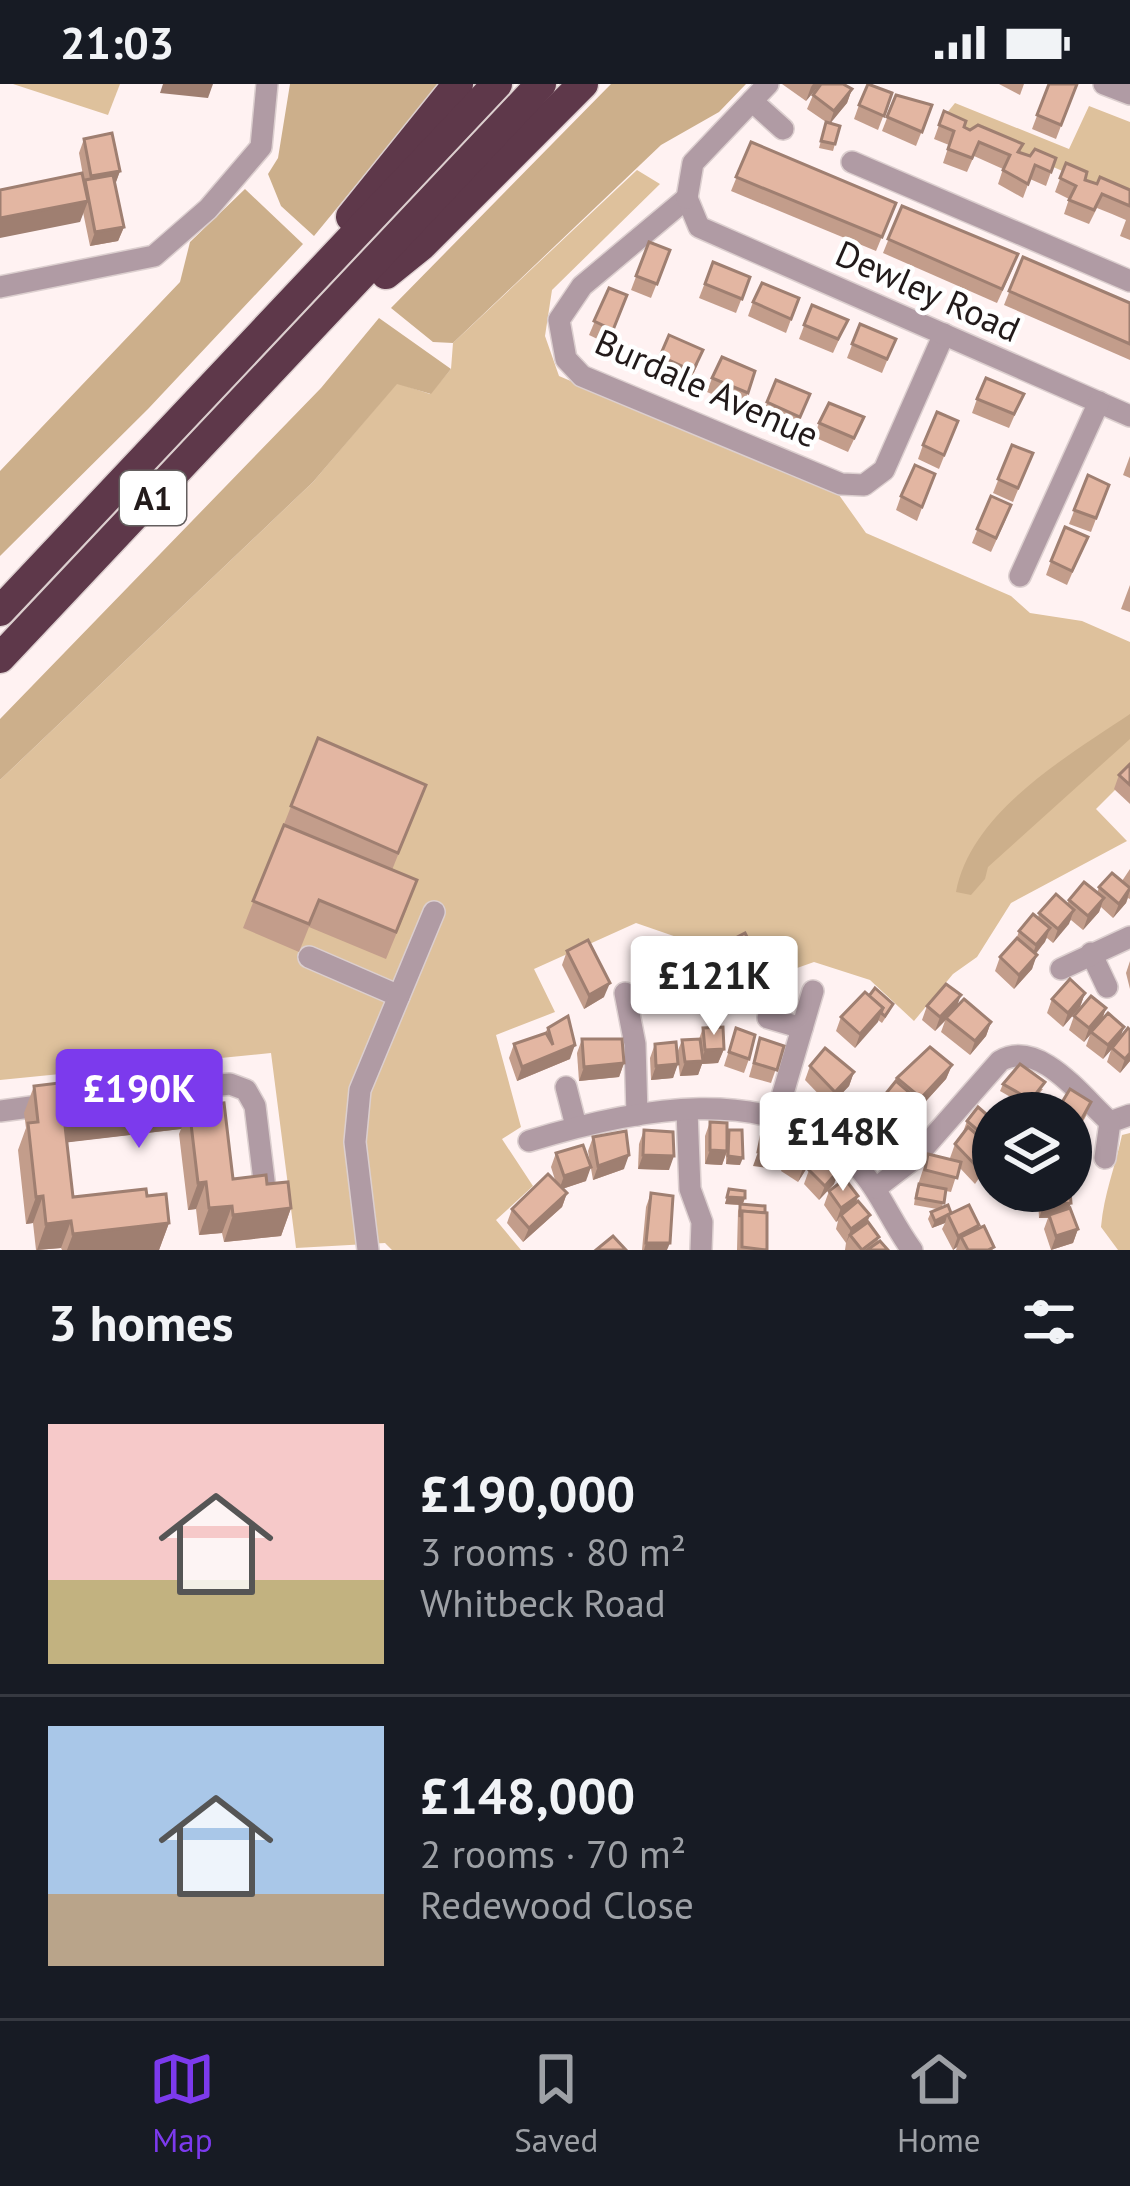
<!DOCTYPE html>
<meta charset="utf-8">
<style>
body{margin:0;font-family:"PT Sans",sans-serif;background:#20242c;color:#f1f3f6;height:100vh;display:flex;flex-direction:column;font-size:45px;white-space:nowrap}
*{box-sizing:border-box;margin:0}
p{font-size:39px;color:#9ea1a6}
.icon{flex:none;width:66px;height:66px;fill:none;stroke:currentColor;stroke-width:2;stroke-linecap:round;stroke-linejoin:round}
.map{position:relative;height:1166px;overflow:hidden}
.details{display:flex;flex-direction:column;background:#171b24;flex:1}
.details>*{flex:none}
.fabs{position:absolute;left:972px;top:1008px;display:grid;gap:24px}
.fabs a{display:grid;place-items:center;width:120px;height:120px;border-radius:50%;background:#171b24;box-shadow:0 3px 9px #0004;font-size:60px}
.price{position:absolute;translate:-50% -102px;padding:0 27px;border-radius:12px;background:#fff;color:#222;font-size:39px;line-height:78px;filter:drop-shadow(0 3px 6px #0008)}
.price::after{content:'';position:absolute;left:50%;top:72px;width:36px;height:27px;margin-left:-18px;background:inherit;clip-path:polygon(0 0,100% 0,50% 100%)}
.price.selected{background:#7c3aed;color:#fff}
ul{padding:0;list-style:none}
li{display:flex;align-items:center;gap:36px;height:300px;padding:0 48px}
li+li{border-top:3px solid #363941}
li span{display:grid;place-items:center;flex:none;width:336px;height:240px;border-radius:0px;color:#555}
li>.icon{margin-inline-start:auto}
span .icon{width:144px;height:144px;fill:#fffc;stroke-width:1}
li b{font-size:51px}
h2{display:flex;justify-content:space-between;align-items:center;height:144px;padding:0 48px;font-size:51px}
.status{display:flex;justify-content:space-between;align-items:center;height:84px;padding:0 60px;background:#171b24;direction:ltr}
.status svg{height:33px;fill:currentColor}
.dock{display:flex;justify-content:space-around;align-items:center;height:168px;border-top:3px solid #363941;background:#171b24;font-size:33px;color:#9ea1a6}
.dock a{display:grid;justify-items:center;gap:6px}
.dock .selected{color:#7c3aed}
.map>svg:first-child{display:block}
</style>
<div class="status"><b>21:03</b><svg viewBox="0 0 49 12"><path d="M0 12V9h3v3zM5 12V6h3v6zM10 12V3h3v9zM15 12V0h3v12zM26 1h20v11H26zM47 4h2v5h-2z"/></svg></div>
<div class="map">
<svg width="1130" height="1166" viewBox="0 0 1130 1166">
<rect width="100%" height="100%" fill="#fff2f2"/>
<g fill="#dec19c">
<polygon points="13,0 120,0 108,31"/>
<polygon points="955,19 1069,65 1089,22 1130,38 1130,116 942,35"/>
<polygon points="637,86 660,100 552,206 545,252 559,292 839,411 866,449 1011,512 1030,529 1082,537 1130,558 1130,691 1096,725 1127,757 1011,819 977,873 953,890 914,937 870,896 814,878 766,895 745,857 691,858 636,839 534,885 555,928 496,951 521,1043 502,1055 533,1102 496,1136 521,1166 392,1166 385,1159 296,1164 271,969 0,996 0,696 313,398 397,299 430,310 451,285 453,259"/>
<path d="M 1130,1049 L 1130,1166 L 1118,1166 L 1101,1143 C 1104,1109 1115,1084 1122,1051 Z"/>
</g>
<g fill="#ccaf8b">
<polygon points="290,0 439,0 314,152 281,122 268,90 278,74"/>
<polygon points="611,0 746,0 719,28 661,61 453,259 433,258 391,224"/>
<polygon points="245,105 303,160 148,325 0,472 0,387 180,198 190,158"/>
<polygon points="379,234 451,285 431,310 397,300 313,398 0,696 0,635 321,304"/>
<path d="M 1130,630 L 1130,655 L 988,783 L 985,795 L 971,811 L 956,808 C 971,728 1066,673 1130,630 Z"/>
</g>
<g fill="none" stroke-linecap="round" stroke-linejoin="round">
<defs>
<g id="minor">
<polyline points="1104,0 1130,10"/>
<polyline points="752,17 783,45"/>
<polyline points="852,78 1130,197"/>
<polyline points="687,114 582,202 559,236 566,275 582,292 841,400 864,401 884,386 944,250"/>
<polyline points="687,114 699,143 1130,332"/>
<polyline points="687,114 693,79 768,0"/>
<polyline points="0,203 154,172 208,125 261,63 267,0"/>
<polyline points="1020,492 1099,318"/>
<polyline points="1091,869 1107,903"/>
<polyline points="309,873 399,912"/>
<polyline points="1061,885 1130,853"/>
<polyline points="625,909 635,960 637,1031"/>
<polyline points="768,934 802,944"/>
<polyline points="566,1003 576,1042"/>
<polyline points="185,1005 230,1000 246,1006 255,1022 266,1113"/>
<polyline points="0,1027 53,1020"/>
<polyline points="687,1027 690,1105 702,1138 701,1166"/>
<polyline points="776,1033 813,907"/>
<path d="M 529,1057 C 630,1026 773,994 856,1081 C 880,1106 891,1138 912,1166"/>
<polyline points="1105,1074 1110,1038 1130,1031"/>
<path d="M 876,1104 L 915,1074 L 1000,977 C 1039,954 1082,1013 1110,1038"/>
<polyline points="368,1166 355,1058 360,1006 434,828"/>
</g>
<g id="highway">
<polyline points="351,133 458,0"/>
<polyline points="386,190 422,161 583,0"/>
<polyline points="0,527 497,0"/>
<polyline points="0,574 541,0"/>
</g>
</defs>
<use href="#minor" stroke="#dccfcf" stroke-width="24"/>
<use href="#highway" stroke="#dccfcf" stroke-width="33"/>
<use href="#minor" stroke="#b09ba4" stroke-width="21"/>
<use href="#highway" stroke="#5e384a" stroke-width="30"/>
</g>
<g fill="#c39d8b">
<polygon points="782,0 820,0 806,17"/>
<polygon points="999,0 1024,0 1020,11"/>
<polygon points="1049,0 1077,0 1056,55 1032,45"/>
<polygon points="852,5 847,19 830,39 840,42 833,67 819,64 826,38 807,25 813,11"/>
<polygon points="892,9 878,46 854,35 859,21"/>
<polygon points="896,11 932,21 916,62 882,47"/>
<polygon points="944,27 970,46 1023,60 1020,68 1030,72 1056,74 1046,102 1030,95 1023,114 998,100 1003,85 974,72 967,88 943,79 949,61 934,55"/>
<polygon points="84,55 120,87 115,100 124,143 118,157 90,162 83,128 80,138 84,97 79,69"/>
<polygon points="751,58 896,119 876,167 731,107"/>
<polygon points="1066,79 1085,96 1097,100 1130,106 1130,156 1120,152 1126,136 1112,130 1097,124 1089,140 1064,130 1069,115 1055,108"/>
<polygon points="902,122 1013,184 997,219 883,169"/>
<polygon points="649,158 670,166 651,214 631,206"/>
<polygon points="1023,173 1130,219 1130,276 1004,221"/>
<polygon points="713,178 750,193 736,229 699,214"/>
<polygon points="609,204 627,211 608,260 589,251"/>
<polygon points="799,214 786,249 748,232 753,218"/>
<polygon points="812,221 848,236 833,269 799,255"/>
<polygon points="860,240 896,255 882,289 847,274"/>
<polygon points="669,251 698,280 688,301 655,286"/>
<polygon points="755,287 743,323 707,308 712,294"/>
<polygon points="776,296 810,310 795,347 762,332"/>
<polygon points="1024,310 1009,344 972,329 977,315"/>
<polygon points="958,337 939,385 918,375 923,361"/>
<polygon points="819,339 858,347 848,368 814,353"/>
<polygon points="1012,361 1033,369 1013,418 993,409"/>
<polygon points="1130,372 1130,394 1123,391"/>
<polygon points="935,390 917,437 896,426 901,412"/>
<polygon points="1088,391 1109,401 1091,448 1069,440"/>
<polygon points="991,412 1006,435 991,468 972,459"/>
<polygon points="1088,453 1067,501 1046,491 1051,477"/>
<polygon points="1130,501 1130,528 1121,525"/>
<polygon points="318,654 426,701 392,786 407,824 386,875 309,843 299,868 243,844"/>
<polygon points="1130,680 1130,720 1114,705 1119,691"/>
<polygon points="1130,785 1130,815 1128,814 1126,819 1113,834 1101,823 1099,828 1083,846 1071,836 1053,859 1047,854 1036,870 1032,885 1014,905 995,887 1000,873 1016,856 1019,847 1038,834 1039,829 1067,820 1069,816 1097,809 1099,803 1122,797"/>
<polygon points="724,860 772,903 767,917 745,928 718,874"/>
<polygon points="567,867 604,913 584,925 562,881"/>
<polygon points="1130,877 1130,905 1126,889"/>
<polygon points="645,881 701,882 696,896 651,918 640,895"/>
<polygon points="1085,909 1080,923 1063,943 1047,929 1052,915"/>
<polygon points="927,922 957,922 991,938 986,952 970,971 941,948 945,937 935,947 922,936"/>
<polygon points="1106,924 1102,936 1124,943 1120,953 1130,946 1130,977 1120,989 1107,978 1111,966 1103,975 1086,962 1090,951 1084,958 1069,946 1074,932"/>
<polygon points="890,927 882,939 878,936 855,964 836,947 841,933"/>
<polygon points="548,944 570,975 517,997 509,974 514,960 545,949"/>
<polygon points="703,944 724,965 718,979 702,980 698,991 680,992 678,977 673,994 651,996 650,974 655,960 677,969 682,956 699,955"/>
<polygon points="736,944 749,975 744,989 724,982"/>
<polygon points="760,954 784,962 771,999 749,993"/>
<polygon points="582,955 624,979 619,993 579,997 577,969"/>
<polygon points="952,981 946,995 916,1028 913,1026 901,1041 897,1051 880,1071 856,1051 861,1037 881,1019 897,994"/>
<polygon points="810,982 854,988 849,1002 830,1022 805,996"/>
<polygon points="1003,1000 1043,1005 1028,1023 1000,1007"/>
<polygon points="34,1002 213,1020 233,1095 267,1100 291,1124 281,1152 224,1158 222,1149 199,1151 196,1125 188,1126 179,1050 181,1045 67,1058 73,1113 147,1112 169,1139 159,1166 62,1166 61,1164 36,1166 33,1139 26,1140 18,1066 26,1044 24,1029"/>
<polygon points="1091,1018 1086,1032 1075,1052 1073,1051 1071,1061 1071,1029 1056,1029 1058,1025"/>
<polygon points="993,1029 993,1058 985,1070 984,1087 975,1100 959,1083 951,1108 946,1107 942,1123 951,1129 979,1141 978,1145 993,1166 956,1166 957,1163 953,1166 942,1145 945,1139 932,1144 928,1135 931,1128 937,1125 914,1121 916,1107 928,1070 952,1076 950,1074 955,1060 962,1051 967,1037 989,1033"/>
<polygon points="710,1038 727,1051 729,1046 740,1081 726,1080 726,1070 722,1081 705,1080 705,1052"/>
<polygon points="644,1046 669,1086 638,1085 639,1060"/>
<polygon points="593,1053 624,1085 593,1096 588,1067"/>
<polygon points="556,1069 586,1097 562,1105 567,1109 562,1123 523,1158 507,1139 512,1125 556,1099 551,1083"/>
<polygon points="786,1073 810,1079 798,1098 781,1087"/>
<polygon points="809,1086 839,1086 834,1100 819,1116 804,1100"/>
<polygon points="729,1105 745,1114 743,1120 767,1166 737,1166 738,1127 740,1121 725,1120"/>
<polygon points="829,1107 858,1112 856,1119 868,1138 879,1153 877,1159 888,1166 845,1166 846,1159 836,1145 838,1137 836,1138 824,1121"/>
<polygon points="1040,1107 1070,1107 1069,1124 1078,1145 1073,1159 1051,1166 1044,1145 1048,1134 1039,1134 1038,1113"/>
<polygon points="651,1109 667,1166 642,1166 646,1123"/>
</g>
<g fill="#9f7f71">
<polygon points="163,0 213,0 208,14 160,9"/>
<polygon points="813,0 820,0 806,17 811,3"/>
<polygon points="852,5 847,19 829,41 834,27"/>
<polygon points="120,87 115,101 86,106 91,92"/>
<polygon points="88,117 80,138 0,154 0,134"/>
<polygon points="124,143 118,157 90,162 95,148"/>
<polygon points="1130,806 1126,819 1113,834 1119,820"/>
<polygon points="1104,814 1099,828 1083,846 1088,832"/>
<polygon points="1074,826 1069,840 1053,859 1058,845"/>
<polygon points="1050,844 1045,858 1031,875 1036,861"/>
<polygon points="1037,871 1032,885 1014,905 1019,891"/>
<polygon points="701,882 696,896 651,918 656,904"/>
<polygon points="610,899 604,913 584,925 589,911"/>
<polygon points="772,903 767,917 745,928 750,914"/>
<polygon points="1085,909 1080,923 1063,943 1068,929"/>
<polygon points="961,911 956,925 935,947 940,933"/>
<polygon points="883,924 878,938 855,964 860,950"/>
<polygon points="1106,924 1101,938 1084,958 1089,944"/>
<polygon points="991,938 986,952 970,971 975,957"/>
<polygon points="1124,943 1119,957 1103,975 1108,961"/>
<polygon points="575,961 570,975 517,997 522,983"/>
<polygon points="724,965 718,979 702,980 698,991 680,992 685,978 701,977 705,966"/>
<polygon points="1130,969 1130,977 1120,989 1125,975"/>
<polygon points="624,979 619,993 579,997 584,983"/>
<polygon points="678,980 673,994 651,996 656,982"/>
<polygon points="952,981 946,995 916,1028 921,1014"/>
<polygon points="854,988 849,1002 830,1022 835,1008"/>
<polygon points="917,1015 912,1029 901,1041 897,1051 880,1071 885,1058 899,1041 903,1031"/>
<polygon points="193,1018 189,1023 181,1045 54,1060 64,1033"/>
<polygon points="815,1065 810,1079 798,1098 803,1084"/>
<polygon points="710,1066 727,1067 722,1081 705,1080"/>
<polygon points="758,1068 782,1071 777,1085 753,1082"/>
<polygon points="629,1071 624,1085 593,1096 598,1082"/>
<polygon points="643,1071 674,1072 669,1086 638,1085"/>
<polygon points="728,1072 743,1074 740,1081 726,1080"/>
<polygon points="591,1083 586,1097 559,1106 564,1092"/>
<polygon points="839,1086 834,1100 819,1116 825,1102"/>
<polygon points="206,1098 196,1125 188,1126 198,1099"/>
<polygon points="567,1109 562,1123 523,1158 529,1144"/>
<polygon points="43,1112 33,1139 26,1140 36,1113"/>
<polygon points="858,1112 853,1126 841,1131 836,1138 841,1124"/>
<polygon points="727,1113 745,1114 742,1121 725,1120"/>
<polygon points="1071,1119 1066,1133 1039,1134 1044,1120"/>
<polygon points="232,1122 222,1149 199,1151 209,1124"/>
<polygon points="291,1124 281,1152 224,1158 233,1131"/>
<polygon points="870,1131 865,1145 850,1151 846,1159 851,1145"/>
<polygon points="947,1132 945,1139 932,1144 935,1137"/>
<polygon points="71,1137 61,1164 37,1166 46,1140"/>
<polygon points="169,1139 159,1166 67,1166 73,1150"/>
<polygon points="979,1141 974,1155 961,1153 957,1163 953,1166 958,1152"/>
<polygon points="1078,1145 1073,1159 1051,1166 1056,1152"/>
<polygon points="646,1159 670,1159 667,1166 644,1166"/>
</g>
<g fill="#e3b6a2" stroke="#9f7f71" stroke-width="3">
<polygon points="821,0 843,0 852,5 834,27 813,11"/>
<polygon points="868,0 892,9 884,32 859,21"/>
<polygon points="1049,0 1077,0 1061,41 1037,31"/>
<polygon points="896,11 932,21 922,48 887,33"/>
<polygon points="944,27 966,37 964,43 970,46 978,41 1023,60 1018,68 1030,72 1035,65 1056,74 1051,88 1035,81 1028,100 1003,86 1010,71 979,58 972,74 948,65 954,47 939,41"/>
<polygon points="826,38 840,42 835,60 821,57"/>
<polygon points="112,49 120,87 91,92 84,55"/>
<polygon points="751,58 896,119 882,153 736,93"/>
<polygon points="1066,79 1087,88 1085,96 1097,100 1100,93 1130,106 1130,122 1102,110 1094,126 1069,116 1076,102 1060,94"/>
<polygon points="82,89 88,117 0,134 0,106"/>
<polygon points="113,91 124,143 95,148 85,96"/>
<polygon points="902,122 1018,170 1002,205 888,155"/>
<polygon points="649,158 670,166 657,200 636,192"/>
<polygon points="1023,173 1130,219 1130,260 1009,207"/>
<polygon points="713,178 750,193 742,215 705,200"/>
<polygon points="762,199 799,214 791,235 753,218"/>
<polygon points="609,204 627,211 613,246 594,237"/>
<polygon points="812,221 848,236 838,255 804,241"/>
<polygon points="860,240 896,255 887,275 852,260"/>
<polygon points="669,251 703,266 693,287 660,272"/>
<polygon points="722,273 755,287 748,309 712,294"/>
<polygon points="986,294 1024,310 1014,330 977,315"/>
<polygon points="776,296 810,310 800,333 767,318"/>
<polygon points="829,319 864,333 854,354 819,339"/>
<polygon points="937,328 958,337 944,371 923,361"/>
<polygon points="1012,361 1033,369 1018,404 998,395"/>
<polygon points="915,381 935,390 922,423 901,412"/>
<polygon points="1088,391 1109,401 1096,434 1074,426"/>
<polygon points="991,412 1011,421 996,454 977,445"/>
<polygon points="1065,443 1088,453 1072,487 1051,477"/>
<polygon points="318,654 426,701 398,769 291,722"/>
<polygon points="1130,680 1130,701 1119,691"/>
<polygon points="284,741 417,796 396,848 319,816 309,840 253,817"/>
<polygon points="1112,789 1130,804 1119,820 1099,803"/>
<polygon points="1084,798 1104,814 1088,832 1069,816"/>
<polygon points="1056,810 1074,826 1058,845 1039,829"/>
<polygon points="1033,830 1050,844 1036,861 1019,847"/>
<polygon points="745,849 772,903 750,914 724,860"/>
<polygon points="1017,854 1037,871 1019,891 1000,873"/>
<polygon points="588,856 610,899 589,911 567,867"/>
<polygon points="689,860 701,882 656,904 645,881"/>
<polygon points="1070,895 1085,909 1068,929 1052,915"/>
<polygon points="946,900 961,911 940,933 927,922"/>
<polygon points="875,904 893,920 885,932 881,929 883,924 869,912"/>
<polygon points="865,908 883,924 860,950 841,933"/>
<polygon points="1091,912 1106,924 1089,944 1074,932"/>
<polygon points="964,915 991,938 975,957 946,934"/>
<polygon points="1108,929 1124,943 1108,961 1091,948"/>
<polygon points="568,932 575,961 522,983 514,960 546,949 553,961 548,944"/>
<polygon points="723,943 724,965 705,966 703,944"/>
<polygon points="736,944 755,951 749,975 729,968"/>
<polygon points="1128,944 1130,946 1130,969 1125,975 1112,964"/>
<polygon points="760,954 784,962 777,986 754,979"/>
<polygon points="582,955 622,955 624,979 584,983"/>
<polygon points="700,955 703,977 685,978 682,956"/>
<polygon points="676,958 678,980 656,982 655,960"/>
<polygon points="930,963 952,981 921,1014 897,994"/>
<polygon points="825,964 854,988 835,1008 810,982"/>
<polygon points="1020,980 1045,998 1031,1016 1003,1000"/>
<polygon points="208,981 213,1020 224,1019 233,1095 266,1091 267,1100 288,1098 291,1124 233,1131 232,1122 209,1124 206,1098 198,1099 189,1023 193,1018 64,1033 73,1113 146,1105 147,1112 166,1110 169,1139 73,1150 71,1137 46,1140 43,1112 36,1113 28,1039 38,1038 34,1002"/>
<polygon points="896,997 917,1015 903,1031 883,1013"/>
<polygon points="1070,1005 1091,1018 1080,1038 1071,1033 1071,1029 1065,1029 1058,1025"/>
<polygon points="878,1017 902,1037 885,1058 861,1037"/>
<polygon points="1018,1021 1027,1029 1015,1029 1013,1027"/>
<polygon points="978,1023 993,1036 993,1050 988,1055 967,1037"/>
<polygon points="710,1038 727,1039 727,1067 710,1066"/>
<polygon points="773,1040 786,1043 782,1071 758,1068 761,1053 769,1054"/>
<polygon points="968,1043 989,1061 981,1068 989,1073 980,1086 955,1060"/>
<polygon points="644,1046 673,1048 674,1072 643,1071"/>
<polygon points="729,1046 742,1046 743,1074 728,1072"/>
<polygon points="626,1047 629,1071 598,1082 593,1053"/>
<polygon points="797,1053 815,1065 803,1084 786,1073"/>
<polygon points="583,1061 591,1083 564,1092 556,1069"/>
<polygon points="928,1070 961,1078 957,1094 925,1086"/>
<polygon points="823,1072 839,1086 825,1102 809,1086"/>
<polygon points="548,1090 567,1109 529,1144 512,1125"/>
<polygon points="845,1095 858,1112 841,1124 829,1107"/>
<polygon points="919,1100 946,1105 944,1119 916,1114"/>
<polygon points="729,1105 745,1107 745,1114 727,1113"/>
<polygon points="1043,1107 1070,1107 1071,1119 1044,1120"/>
<polygon points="651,1109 673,1112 670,1159 646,1159"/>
<polygon points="858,1117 870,1131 851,1145 841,1131"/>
<polygon points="740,1120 765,1122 765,1129 742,1127 740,1133"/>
<polygon points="948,1121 951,1129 935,1137 931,1128"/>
<polygon points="969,1121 979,1141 958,1152 948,1131"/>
<polygon points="1070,1124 1078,1145 1056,1152 1049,1131"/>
<polygon points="742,1127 767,1129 767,1166 742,1163"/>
<polygon points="868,1138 879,1153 862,1166 850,1151"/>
<polygon points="984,1142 994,1163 988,1166 968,1166 961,1153"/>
<polygon points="613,1152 626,1166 596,1166"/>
<polygon points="880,1157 888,1166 867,1166"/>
</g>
<g text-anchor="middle" stroke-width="9" stroke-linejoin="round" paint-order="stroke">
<rect fill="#fff" stroke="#645f5f" stroke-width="3" x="120" y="387" width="66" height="54" rx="9"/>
<g font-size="33" font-weight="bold" fill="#221a1a">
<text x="153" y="426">A1</text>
</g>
<g font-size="36" fill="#221a1a" stroke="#fff">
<text transform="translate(928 207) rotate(24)" y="13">Dewley Road</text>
<text transform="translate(707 304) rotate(24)" y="13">Burdale Avenue</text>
</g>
</g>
</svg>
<div class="fabs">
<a><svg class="icon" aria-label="layers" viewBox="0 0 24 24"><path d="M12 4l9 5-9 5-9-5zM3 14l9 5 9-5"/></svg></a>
</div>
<b class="price" style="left:714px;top:954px">£121K</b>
<b class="price selected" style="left:139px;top:1067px">£190K</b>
<b class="price" style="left:843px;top:1110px">£148K</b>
</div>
<section class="details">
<h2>3 homes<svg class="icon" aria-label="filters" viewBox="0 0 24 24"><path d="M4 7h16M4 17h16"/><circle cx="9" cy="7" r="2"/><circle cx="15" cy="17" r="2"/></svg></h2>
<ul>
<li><span style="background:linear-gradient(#f6c9c9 65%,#c2b280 0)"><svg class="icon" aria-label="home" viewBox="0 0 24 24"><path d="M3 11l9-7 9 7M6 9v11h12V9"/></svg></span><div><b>£190,000</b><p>3 rooms · 80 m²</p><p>Whitbeck Road</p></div></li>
<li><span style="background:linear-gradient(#a9c7e8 70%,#b9a48a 0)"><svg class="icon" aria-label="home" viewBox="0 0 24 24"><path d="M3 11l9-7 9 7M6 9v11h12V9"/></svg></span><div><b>£148,000</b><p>2 rooms · 70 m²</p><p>Redewood Close</p></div></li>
</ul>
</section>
<nav class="dock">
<a class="selected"><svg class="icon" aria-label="map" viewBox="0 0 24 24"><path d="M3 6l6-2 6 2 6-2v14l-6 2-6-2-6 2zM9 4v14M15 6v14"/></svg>Map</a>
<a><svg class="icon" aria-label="saved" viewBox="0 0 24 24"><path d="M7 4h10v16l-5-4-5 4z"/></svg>Saved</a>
<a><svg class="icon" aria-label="home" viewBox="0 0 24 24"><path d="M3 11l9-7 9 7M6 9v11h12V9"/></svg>Home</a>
</nav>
